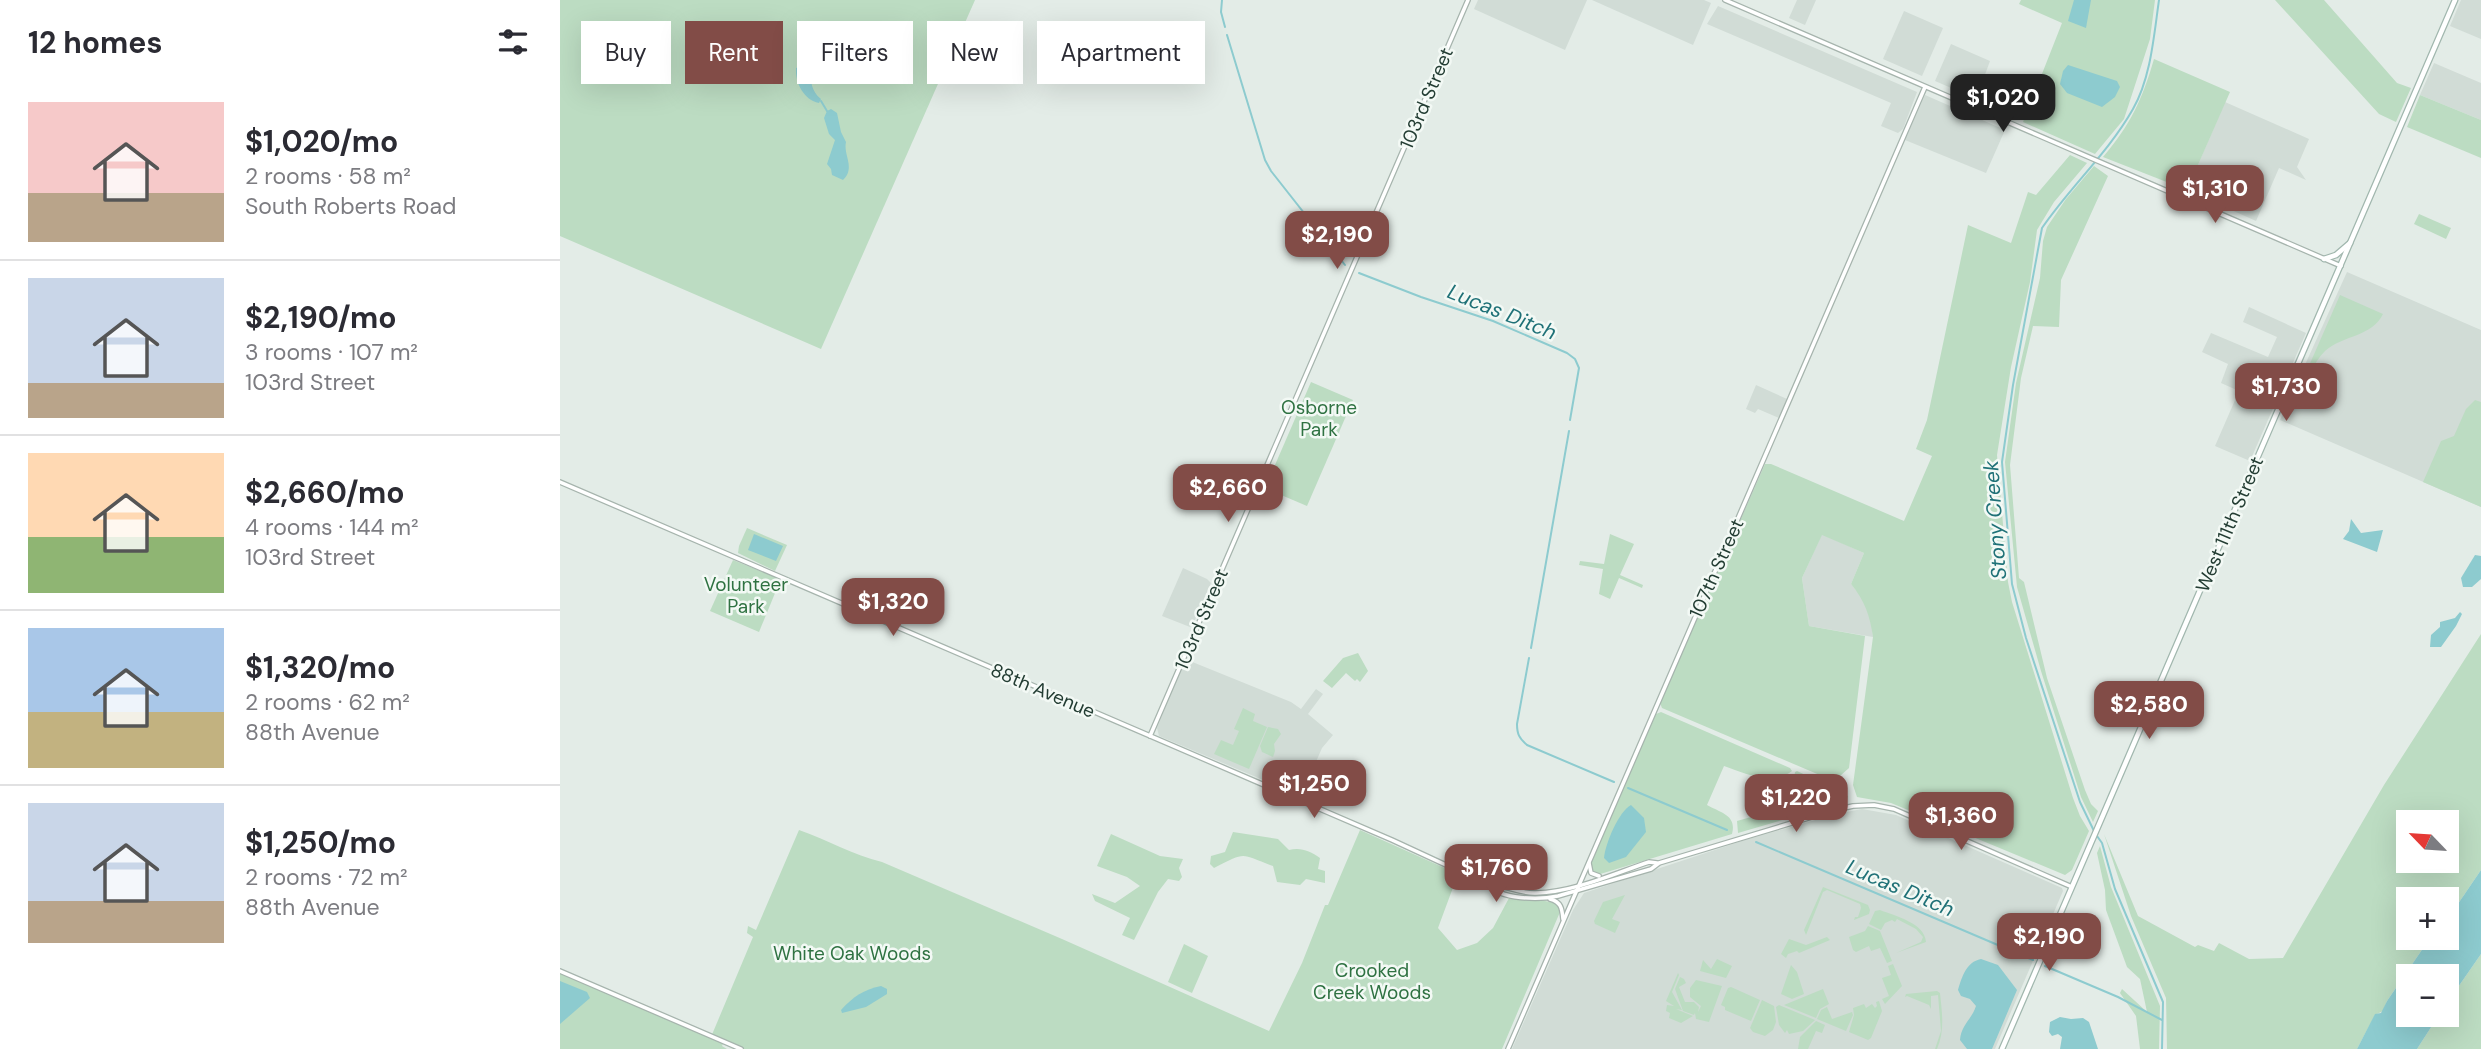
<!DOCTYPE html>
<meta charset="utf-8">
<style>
body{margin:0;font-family:"DM Sans",sans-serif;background:#f2f2f3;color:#2b2b33;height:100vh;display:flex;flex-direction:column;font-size:26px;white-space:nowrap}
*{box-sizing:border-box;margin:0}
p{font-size:23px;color:#7c7c81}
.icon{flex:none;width:38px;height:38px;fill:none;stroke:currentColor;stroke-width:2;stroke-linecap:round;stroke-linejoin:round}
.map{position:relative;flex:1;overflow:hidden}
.drawer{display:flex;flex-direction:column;background:#fff;width:560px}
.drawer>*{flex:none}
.banner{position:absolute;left:21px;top:21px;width:665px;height:63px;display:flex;gap:14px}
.needle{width:46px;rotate:295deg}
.controls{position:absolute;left:1836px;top:810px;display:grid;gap:14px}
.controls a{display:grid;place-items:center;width:63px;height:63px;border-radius:0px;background:#fff;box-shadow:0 7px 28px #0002;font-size:35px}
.price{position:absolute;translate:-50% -60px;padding:0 16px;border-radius:14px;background:#824c47;color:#fff;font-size:23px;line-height:46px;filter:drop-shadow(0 2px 4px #0008)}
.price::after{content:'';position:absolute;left:50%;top:42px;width:21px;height:16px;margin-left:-10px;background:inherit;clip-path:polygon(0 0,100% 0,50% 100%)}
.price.active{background:#222;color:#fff}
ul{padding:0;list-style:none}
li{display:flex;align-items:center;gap:21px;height:175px;padding:0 28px}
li+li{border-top:2px solid #e1e1e2}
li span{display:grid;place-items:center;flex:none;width:196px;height:140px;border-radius:0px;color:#555}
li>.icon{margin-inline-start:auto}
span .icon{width:84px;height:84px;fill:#fffc;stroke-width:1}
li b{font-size:30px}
h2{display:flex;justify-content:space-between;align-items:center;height:84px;padding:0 28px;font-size:30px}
.chip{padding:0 24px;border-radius:0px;background:#fff;box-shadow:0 7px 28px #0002;font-size:24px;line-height:63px}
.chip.active{background:#824c47;color:#fff}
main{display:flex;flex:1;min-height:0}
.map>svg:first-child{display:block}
</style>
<main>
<section class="drawer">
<h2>12 homes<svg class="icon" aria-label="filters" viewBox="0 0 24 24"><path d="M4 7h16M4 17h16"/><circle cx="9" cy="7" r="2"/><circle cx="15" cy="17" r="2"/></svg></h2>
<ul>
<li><span style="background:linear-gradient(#f6c9c9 65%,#b9a48a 0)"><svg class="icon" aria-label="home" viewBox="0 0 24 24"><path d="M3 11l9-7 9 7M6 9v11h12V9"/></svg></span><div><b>$1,020/mo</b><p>2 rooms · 58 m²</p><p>South Roberts Road</p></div></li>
<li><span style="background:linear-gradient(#c9d6e8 75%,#b9a48a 0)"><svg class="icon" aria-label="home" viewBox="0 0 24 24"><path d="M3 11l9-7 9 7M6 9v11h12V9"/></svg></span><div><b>$2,190/mo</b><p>3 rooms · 107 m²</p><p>103rd Street</p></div></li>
<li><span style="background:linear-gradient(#ffd9b3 60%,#8fb573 0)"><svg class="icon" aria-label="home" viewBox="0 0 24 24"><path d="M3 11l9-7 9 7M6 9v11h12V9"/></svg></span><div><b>$2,660/mo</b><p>4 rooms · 144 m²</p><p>103rd Street</p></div></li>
<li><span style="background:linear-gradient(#a9c7e8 60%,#c2b280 0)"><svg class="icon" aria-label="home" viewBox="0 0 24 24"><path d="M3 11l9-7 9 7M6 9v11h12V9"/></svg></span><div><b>$1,320/mo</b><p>2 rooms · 62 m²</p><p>88th Avenue</p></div></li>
<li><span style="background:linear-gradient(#c9d6e8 70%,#b9a48a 0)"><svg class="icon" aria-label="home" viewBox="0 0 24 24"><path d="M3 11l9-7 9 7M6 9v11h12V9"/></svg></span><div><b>$1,250/mo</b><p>2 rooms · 72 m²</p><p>88th Avenue</p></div></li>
</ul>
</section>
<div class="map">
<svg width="1921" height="1049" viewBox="0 0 1921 1049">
<rect width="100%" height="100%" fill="#e3ece7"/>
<g fill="#d1dcd6">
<polygon points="918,0 1027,0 1005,50 914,9"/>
<polygon points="1032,0 1144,0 1151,3 1133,45"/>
<polygon points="1237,0 1256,0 1245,25 1229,18"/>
<polygon points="1901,0 1921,0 1921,39 1890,26"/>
<polygon points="1158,6 1357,92 1343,129 1338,133 1321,126 1331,103 1147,24"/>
<polygon points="1344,11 1383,28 1362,76 1323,59"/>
<polygon points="1391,44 1430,61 1423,80 1462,97 1454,115 1375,81"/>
<polygon points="1874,63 1921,83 1921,120 1860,95"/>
<polygon points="1365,95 1445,130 1426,173 1345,140"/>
<polygon points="1665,102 1749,139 1737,167 1746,180 1719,168 1696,221 1627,190"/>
<polygon points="1787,272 1921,330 1921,507 1720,420"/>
<polygon points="1689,307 1746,333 1690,461 1655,446 1679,391 1661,383 1668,364 1642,352 1651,333 1708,357 1717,337 1683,322"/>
<polygon points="1196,385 1227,399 1219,418 1198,409 1195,413 1186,409"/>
<polygon points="1262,534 1304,553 1291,584 1301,596 1311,617 1313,637 1249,626 1242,578"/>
<polygon points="623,568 647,579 651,583 634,622 630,627 602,616"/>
<polygon points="625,659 731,702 741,709 756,689 763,694 748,714 773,735 762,748 741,796 599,736 597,728"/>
<polygon points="1302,809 1336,815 1502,888 1503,891 1435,1049 952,1049 1013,910 1024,893 1182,841 1276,814"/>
</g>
<g fill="#bcdcc2" fill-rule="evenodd">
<polygon points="0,0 415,0 261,349 0,236"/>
<polygon points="1461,0 1595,0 1590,39 1564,119 1535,154 1463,122 1502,23 1459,4"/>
<polygon points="1715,0 1764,0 1837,83 1851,88 1836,122 1819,114"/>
<path d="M 1594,59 L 1670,92 L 1627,190 L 1543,157 C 1571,124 1582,100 1594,59 Z"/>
<polygon points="1860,95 1921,120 1921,158 1847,127"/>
<path d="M 1510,155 L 1527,163 L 1494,202 L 1477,230 L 1470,282 L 1451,367 L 1437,455 L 1448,582 L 1452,602 L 1513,798 L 1520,816 L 1529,831 L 1512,870 L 1505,875 L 1331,803 L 1297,797 L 1293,785 L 1313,637 C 1310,616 1305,601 1291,584 L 1304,553 L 1262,535 L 1242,578 L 1249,626 L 1305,636 L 1289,768 L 1280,776 L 1269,779 L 1102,708 L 1100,703 L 1205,464 L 1211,464 L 1344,521 L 1372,456 L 1356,449 L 1367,420 L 1408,225 L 1451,243 L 1468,192 L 1476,195 Z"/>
<polygon points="1534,166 1548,176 1501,280 1499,327 1473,326 1461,378 1450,465 1459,578 1464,582 1487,678 1525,790 1531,804 1538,811 1533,822 1521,797 1481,671 1457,587 1445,462 1456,383 1480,278 1483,241 1487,227 1506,199"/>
<polygon points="1859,214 1891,228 1886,239 1854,224"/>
<path d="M 1780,295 L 1823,314 C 1812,337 1783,335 1765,351 C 1752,363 1747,385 1741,400 L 1734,400 Z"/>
<polygon points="751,382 793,400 747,506 705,488"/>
<polygon points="1915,400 1921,402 1921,507 1863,482 1881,441 1894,436 1906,409"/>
<polygon points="187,528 227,545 215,571 178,553 179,546"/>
<polygon points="1050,534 1074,544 1060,575 1083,585 1082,588 1059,578 1050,599 1039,594 1043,569 1019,565 1020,561 1044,564"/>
<polygon points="173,560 215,577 220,581 199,632 150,611"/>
<path d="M 1921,634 L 1921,870 L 1887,920 L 1886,900 L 1848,900 L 1848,938 L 1870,938 L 1827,1001 L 1823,1011 L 1815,1015 L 1797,1049 L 1607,1049 L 1606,998 L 1571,916 L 1544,834 L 1578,916 L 1635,947 L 1638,945 L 1654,951 L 1659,943 L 1689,959 L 1723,958 L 1824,785 ZM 1848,822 L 1886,822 L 1886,861 L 1848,861 Z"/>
<polygon points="798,653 808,671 800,682 797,679 795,681 786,673 772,688 763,681 783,658"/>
<polygon points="683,708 695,714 693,721 707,727 689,769 654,754 661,740 673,745 679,731 674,729"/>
<path d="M 1101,712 L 1230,768 L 1232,771 C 1213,786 1183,773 1164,766 L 1147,805 C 1161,813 1177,815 1172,834 L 1037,875 L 1032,872 L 1031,859 L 1096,714 Z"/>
<polygon points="708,727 718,729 721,734 714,744 715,751 713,757 702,752 700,746"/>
<polygon points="1237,771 1285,794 1288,796 1287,801 1178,833 1177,821 1230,806 1235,772"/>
<path d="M 239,830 C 268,840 293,855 322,862 L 502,939 L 709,1031 L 742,963 L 765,905 L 768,905 L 800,830 L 898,874 L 878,928 L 897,950 L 917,943 L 933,928 L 949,898 C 962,900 989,899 998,905 L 1000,912 L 942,1049 L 181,1049 L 164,1041 L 162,1046 L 167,1049 L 0,1049 L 0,971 L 151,1037 L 193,937 L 187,933 L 188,926 L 196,930 Z"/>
<path d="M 673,832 L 718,839 L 729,850 C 741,847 750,851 760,858 L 758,869 L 765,871 L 765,883 L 746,879 L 740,885 L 717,882 L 713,866 C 679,854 688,851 654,868 L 650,864 L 651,856 L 665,852 Z"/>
<polygon points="551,834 600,856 623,859 619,868 622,877 619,881 608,879 598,892 574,940 562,935 570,918 535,901 532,894 555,903 580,886 567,877 537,866"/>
<polygon points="1540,846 1551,887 1600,1006 1599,1049 1580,1049 1576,1016 1560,993 1562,989 1587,1012 1580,979 1567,967 1546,910 1545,890 1537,853"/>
<polygon points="1263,887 1308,905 1310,910 1309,914 1294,920 1295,917 1298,917 1301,908 1300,904 1267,890 1263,892 1246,935 1244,930"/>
<polygon points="1065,895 1052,919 1060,922 1055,933 1035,924 1034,921 1043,902"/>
<path d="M 1320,910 C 1335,916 1365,923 1366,942 L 1336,953 L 1361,942 L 1363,937 L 1356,929 L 1337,919 L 1335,922 L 1332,920 L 1325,923 L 1321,930 L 1309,924 L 1315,911 Z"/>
<polygon points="1308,926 1320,931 1332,961 1327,963 1320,948 1311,951 1309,946 1296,952 1293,950 1289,937 1305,931"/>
<polygon points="1267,937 1270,940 1239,953 1237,951 1228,954 1226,958 1221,954 1229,939 1246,945"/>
<polygon points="624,944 648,956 632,993 608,982"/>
<polygon points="1921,954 1921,1049 1857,1049 1879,1015 1886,1015 1887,1003"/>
<polygon points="1157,959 1172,966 1166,978 1140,971 1143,960 1151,969"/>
<polygon points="1333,964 1342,986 1325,1004 1322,999 1329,996 1322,978 1331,975 1328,966"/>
<polygon points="1231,965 1237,972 1244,994 1232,999 1221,994"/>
<polygon points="1118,973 1119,975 1112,992 1122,1010 1116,1009 1133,1016 1121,1023 1109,1018 1110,1013 1106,1011 1107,1005 1114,1006 1106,1001"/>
<polygon points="1120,977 1124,979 1126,983 1119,987 1125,1002 1134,1002 1139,1007 1138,1012 1141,1006 1130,997 1130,988 1136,980 1162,986 1149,1022 1136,1019 1135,1013 1134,1015 1123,1011 1115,989"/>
<polygon points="1171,987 1200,1000 1191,1021 1165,1010 1165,1007 1161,1005 1168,988"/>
<polygon points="1263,989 1269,1004 1260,1009 1256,1018 1224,1005"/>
<path d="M 1377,991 L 1380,993 C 1382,1013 1385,1030 1377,1049 L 1375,1049 L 1381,1031 L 1378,995 L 1371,996 L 1371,1009 L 1369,1005 L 1347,996 L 1345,997 L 1346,994 Z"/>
<polygon points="1202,1000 1214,1006 1216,1022 1213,1030 1205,1036 1193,1032 1190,1028"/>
<polygon points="1319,1001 1322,1011 1311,1038 1308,1040 1289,1032 1294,1015 1293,1008 1304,1004 1306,1008 1312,1004 1315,1008 1317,1006 1316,1002"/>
<polygon points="1219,1005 1255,1020 1254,1021 1243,1031 1229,1034 1227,1030 1225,1033 1219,1025 1216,1007"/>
<polygon points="1267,1007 1272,1019 1292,1012 1293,1015 1286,1031 1257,1019 1261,1010"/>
<polygon points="1256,1021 1265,1025 1262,1033 1256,1031 1248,1049 1238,1049 1240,1037"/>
</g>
<g fill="#8dcbcf">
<polygon points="1514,0 1531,0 1526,28 1508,21"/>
<path d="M 247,64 L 252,68 C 250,81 251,91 261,99 L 259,103 C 244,100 235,83 236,68 Z"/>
<polygon points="1508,65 1557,81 1560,87 1555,97 1542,107 1507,93 1500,84 1503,71"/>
<path d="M 271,109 L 277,113 L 281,132 L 286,142 C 283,155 296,168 283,180 L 272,175 L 271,169 L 267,164 L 275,140 L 269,134 L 264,118 L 267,111 Z"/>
<polygon points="1791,519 1801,533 1823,530 1817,552 1783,539 1789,531"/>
<polygon points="194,534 223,546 216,561 188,550"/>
<polygon points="1915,555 1921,556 1921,579 1912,587 1903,587 1901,578"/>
<polygon points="1900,612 1902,614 1896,626 1881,647 1870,647 1871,635 1880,627 1880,622 1895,618"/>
<path d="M 1071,805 L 1084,818 L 1086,832 L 1066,857 L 1049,863 L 1044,858 C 1045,844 1059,811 1071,805 Z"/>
<polygon points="1921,870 1921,954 1887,1003 1886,976 1848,976 1848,1015 1879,1015 1857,1049 1797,1049 1815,1014 1821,1013 1827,1001 1870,938 1886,938 1887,920"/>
<path d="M 1421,959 L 1438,965 L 1457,990 L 1432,1049 L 1407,1049 L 1400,1040 C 1401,1025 1412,1019 1416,1006 L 1410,999 L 1401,996 L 1398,990 C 1402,977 1406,962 1421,959 Z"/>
<polygon points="0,981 27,992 30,998 0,1024"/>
<path d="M 321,986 L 327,989 L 327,994 L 306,1007 L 282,1013 L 281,1010 C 294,996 303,990 321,986 Z"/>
<polygon points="1500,1017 1511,1019 1523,1018 1529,1022 1538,1049 1500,1049 1502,1037 1498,1034 1492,1036 1489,1032 1490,1022"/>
</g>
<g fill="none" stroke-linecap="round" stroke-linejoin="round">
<g stroke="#8dcbcf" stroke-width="2">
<polyline points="662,0 661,12 665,27"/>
<polyline points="667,35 705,160 711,171 785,265"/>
<polyline points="261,101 267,111"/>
<polyline points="799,273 861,297 933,321 1007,353 1015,359 1019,368 1010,420"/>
<polyline points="971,648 1009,431"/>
<path d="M 969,658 L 957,724 C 957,734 959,738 967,745 L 1054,782"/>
<polyline points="1068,788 1167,830"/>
<path d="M 1534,831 L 1520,802 L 1466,638 L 1452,584 L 1442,462 L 1453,385 L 1482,228 C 1510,187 1548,153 1573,109 C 1591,78 1594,34 1599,0"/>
<polyline points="1537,836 1542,843 1555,889 1603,1002 1602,1049"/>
<polyline points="1196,842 1473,960"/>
<polyline points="1485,966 1558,997 1602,1020"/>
</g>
<defs>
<g id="tertiary">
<polyline points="1165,0 1781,266"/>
<path d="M 0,482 L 832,840 L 927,884 C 941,900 979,900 998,896 L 1091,869 L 1099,863 L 1275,810 L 1293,806 L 1314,805 L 1334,809 L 1512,887"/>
<polyline points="590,736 908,0"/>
<polyline points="1029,863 1031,873 1039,876"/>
<path d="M 927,884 C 943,884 959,894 976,893 C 1014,892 1053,874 1089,862 L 1097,863"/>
<path d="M 990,899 C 1001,902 1002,908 1003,919"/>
<polyline points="0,971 181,1049"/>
<polyline points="948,1049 1365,87"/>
</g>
<g id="secondary">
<polyline points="1764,259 1776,255 1790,243"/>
<polyline points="1442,1049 1895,0"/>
</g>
</defs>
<use href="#tertiary" stroke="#a6b4ad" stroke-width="6"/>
<use href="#secondary" stroke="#a1b7ae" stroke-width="7"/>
<use href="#tertiary" stroke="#fff" stroke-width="3.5"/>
<use href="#secondary" stroke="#fff" stroke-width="4.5"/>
</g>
<g text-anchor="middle" stroke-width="5" stroke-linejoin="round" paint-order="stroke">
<g font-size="19" fill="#233d33" stroke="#f3f9f5">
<text transform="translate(866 98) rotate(-67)" y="7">103rd Street</text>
<text transform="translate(1669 524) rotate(-67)" y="7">West 111th Street</text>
<text transform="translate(1156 568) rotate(-66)" y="7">107th Street</text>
<text transform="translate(641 619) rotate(-67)" y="7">103rd Street</text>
<text transform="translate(483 690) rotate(23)" y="7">88th Avenue</text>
</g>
<g font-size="19" fill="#2f7242" stroke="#f3f9f5">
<text x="759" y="414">Osborne<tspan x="759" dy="22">Park</tspan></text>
<text x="186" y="591">Volunteer<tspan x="186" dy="22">Park</tspan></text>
<text x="292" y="960">White Oak Woods</text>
<text x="812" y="977">Crooked<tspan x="812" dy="22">Creek Woods</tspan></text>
</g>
<g font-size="21" font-style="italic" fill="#1f7177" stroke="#f3f9f5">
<text transform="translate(942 312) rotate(22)" y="7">Lucas Ditch</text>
<text transform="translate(1435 520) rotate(-94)" y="7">Stony Creek</text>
<text transform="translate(1340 888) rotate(23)" y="7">Lucas Ditch</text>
</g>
</g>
</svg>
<div class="controls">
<a><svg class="needle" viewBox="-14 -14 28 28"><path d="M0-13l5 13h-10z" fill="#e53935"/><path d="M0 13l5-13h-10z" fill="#7c7c81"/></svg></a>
<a>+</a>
<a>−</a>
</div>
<b class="price active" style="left:1443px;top:134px">$1,020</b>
<b class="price" style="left:1655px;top:225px">$1,310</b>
<b class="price" style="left:777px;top:271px">$2,190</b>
<b class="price" style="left:1726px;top:423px">$1,730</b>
<b class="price" style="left:668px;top:524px">$2,660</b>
<b class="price" style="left:333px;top:638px">$1,320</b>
<b class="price" style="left:1589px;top:741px">$2,580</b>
<b class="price" style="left:754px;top:820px">$1,250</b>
<b class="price" style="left:1236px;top:834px">$1,220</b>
<b class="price" style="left:1401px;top:852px">$1,360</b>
<b class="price" style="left:936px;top:904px">$1,760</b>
<b class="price" style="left:1489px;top:973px">$2,190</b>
<div class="banner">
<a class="chip">Buy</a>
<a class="chip active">Rent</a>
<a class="chip">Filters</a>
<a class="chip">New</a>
<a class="chip">Apartment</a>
</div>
</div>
</main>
